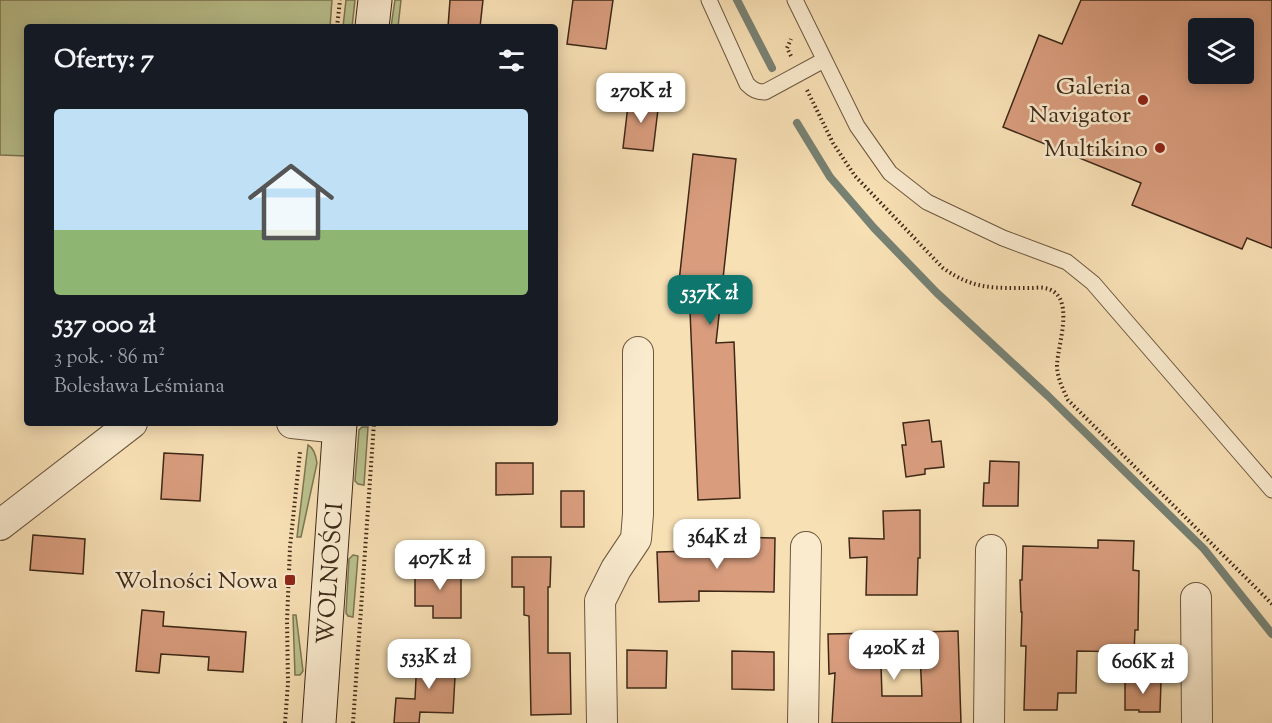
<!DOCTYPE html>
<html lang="pl">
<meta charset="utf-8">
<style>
body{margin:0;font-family:"Sorts Mill Goudy",serif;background:#20242c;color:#f1f3f6;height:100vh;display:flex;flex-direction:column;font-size:22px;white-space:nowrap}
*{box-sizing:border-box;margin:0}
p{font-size:20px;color:#9ea1a6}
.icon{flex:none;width:33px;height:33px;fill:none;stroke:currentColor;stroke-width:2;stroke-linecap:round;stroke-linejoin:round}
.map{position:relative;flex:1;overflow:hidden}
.drawer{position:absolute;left:24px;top:24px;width:534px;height:402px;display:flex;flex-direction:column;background:#171b24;border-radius:6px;box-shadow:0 3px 15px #0003}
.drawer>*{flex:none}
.tools{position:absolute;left:1188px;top:18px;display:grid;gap:12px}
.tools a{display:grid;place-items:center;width:66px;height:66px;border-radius:6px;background:#171b24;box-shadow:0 3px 15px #0003;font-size:30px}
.price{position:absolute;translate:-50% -51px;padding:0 14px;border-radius:12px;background:#fff;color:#222;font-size:20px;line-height:39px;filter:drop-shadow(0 2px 3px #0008)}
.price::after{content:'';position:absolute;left:50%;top:36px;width:18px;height:14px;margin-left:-9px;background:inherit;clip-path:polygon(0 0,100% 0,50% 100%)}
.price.active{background:#0f766e;color:#fff}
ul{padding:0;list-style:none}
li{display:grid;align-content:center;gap:12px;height:318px;padding:0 30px}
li+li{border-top:2px solid #363941}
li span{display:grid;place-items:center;height:186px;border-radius:6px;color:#555}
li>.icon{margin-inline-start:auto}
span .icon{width:108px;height:108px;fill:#fffc;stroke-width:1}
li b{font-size:26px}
h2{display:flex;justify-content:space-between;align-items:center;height:72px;padding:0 30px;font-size:26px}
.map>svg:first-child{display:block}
</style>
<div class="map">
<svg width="1272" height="723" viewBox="0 0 1272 723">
<rect width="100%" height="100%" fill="#f8e0b5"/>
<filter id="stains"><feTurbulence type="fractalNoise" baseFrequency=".00333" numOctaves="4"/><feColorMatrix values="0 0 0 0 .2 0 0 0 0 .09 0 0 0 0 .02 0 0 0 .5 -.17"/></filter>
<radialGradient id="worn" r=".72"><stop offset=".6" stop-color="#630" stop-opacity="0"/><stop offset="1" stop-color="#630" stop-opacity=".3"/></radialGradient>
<g fill="#bbc38f" stroke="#7c7653" stroke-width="1.5">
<polygon points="0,0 332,0 330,27 27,27 27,156 0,155"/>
<polygon points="346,0 355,0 352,27 343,27"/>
<polygon points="395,0 401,0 398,27 391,27"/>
<polygon points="362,427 368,427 364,485 358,484 355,481 359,430"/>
<path d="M 308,445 C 314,448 316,456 317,463 L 301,537 L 297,537 Z"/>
<polygon points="353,555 358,556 353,617 348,616 346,613 349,559"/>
<polygon points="293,615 296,615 303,671 300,675 295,675"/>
</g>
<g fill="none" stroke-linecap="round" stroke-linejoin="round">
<g stroke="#778173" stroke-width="8">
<polyline points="737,0 772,68"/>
<polyline points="797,123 830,177 874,228 937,293 1048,396 1204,549 1272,634"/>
</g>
</g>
<g fill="#d99d7e" stroke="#3d2817" stroke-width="1.5" fill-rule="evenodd">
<polygon points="450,0 483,0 480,27 448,27"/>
<polygon points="573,0 613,0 606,49 567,44"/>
<path d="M 1081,0 L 1272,0 L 1272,248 L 1247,238 L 1242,249 L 1132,205 L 1141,183 L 1003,127 L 1039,35 L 1062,44 ZM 1198,28 L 1244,28 L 1244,74 L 1198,74 Z"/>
<polygon points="629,97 659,101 653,151 623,148"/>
<polygon points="693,154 736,159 716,343 734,342 740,498 698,500 690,311 676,309"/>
<polygon points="929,420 932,442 941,441 944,467 925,469 925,474 906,477 902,445 906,445 903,423"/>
<polygon points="164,453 203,455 200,501 161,499"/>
<polygon points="990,461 1019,462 1018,506 983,506 984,483 989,483"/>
<polygon points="496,463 533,463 533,494 496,495"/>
<rect x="561" y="491" width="23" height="36"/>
<polygon points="920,510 920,558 918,558 917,595 866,595 867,557 850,558 849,538 884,539 883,511"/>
<polygon points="33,535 85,539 83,574 30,570"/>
<polygon points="732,537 775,538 774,592 699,591 699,601 659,602 657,552 732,550"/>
<polygon points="1098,540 1134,541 1133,570 1139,571 1138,630 1135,630 1134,652 1077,651 1076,693 1058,693 1057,710 1024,710 1026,646 1021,646 1022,612 1021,612 1020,580 1022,580 1023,546 1098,548"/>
<polygon points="512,557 551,557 550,587 548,587 548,653 570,653 571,714 531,715 529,616 524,615 524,587 512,587"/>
<polygon points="461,568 461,618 433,618 433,606 415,606 415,569"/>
<polygon points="142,610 164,612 163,626 246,632 243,672 208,670 209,657 161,654 159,673 136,671"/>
<polygon points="958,631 961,723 832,723 835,673 829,674 828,634 880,633 882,696 922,696 919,632"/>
<polygon points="627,650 667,651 666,688 627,688"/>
<polygon points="732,651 774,652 774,690 732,689"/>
<polygon points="417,657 456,659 453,713 420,712 419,723 394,723 396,698 415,699"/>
<polygon points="1125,679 1146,679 1146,681 1161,681 1160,712 1139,712 1139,710 1125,710"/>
</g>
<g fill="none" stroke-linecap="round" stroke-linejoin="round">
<defs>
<g id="lane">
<path d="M 709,0 L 747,84 C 753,90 757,92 765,92 L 824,60"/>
<polyline points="795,0 857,126 890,173 927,202 1003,238 1067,262 1093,283 1272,490"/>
</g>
<g id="street">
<polyline points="292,423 339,428"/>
<polyline points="0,525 132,423"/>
<polyline points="1196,598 1197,723"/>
<polyline points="602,723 600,601 616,569 636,539 638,514 638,352"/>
<polyline points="803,723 806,547"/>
<polyline points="989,723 991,550"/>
</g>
<g id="secondary">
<polyline points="372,27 375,0"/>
<path id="s1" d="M 319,723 L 340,423"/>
</g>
</defs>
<use href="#lane" stroke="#6c563e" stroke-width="17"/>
<use href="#street" stroke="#6c563e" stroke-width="32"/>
<use href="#secondary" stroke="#3d2817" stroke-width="35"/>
<g stroke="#3d2817" stroke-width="4" stroke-dasharray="1.5 3" stroke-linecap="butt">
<polyline points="337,27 340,0"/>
<polyline points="791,56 787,48 791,39"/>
<path d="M 807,90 L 833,143 L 855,176 L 943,268 C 974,290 994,288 1031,288 C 1035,288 1040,287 1044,288 C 1077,293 1058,343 1057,365 C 1057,378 1063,389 1068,400 L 1272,604"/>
<polyline points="285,723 288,683 287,621 290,547 300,452"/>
<polyline points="353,723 374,423"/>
</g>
<use href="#lane" stroke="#faebcf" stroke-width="15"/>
<use href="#street" stroke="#faebcf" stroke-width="30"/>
<use href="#secondary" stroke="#faebcf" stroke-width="33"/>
</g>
<g fill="#8f2418" stroke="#faebcf" stroke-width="2">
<circle cx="1143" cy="100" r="6"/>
<circle cx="1160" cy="148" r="6"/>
<rect x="284" y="574" width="12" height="12" rx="3"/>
</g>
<g text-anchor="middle" stroke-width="5" stroke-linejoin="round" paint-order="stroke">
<g font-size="24" fill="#3d2817" stroke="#faebcf" text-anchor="end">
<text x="1131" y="94">Galeria<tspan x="1131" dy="28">Navigator</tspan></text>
<text x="1148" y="156">Multikino</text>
<text x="278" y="588">Wolności Nowa</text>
</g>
<g font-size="24" fill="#3d2817" stroke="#faebcf">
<text dy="8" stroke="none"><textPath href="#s1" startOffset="150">WOLNOŚCI</textPath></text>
</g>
</g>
<rect width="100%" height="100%" filter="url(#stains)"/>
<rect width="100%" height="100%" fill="url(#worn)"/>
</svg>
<div class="tools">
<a><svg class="icon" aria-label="layers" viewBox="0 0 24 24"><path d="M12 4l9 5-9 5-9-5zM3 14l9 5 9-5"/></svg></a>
</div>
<b class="price" style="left:641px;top:124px">270K zł</b>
<b class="price active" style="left:710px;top:326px">537K zł</b>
<b class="price" style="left:717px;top:570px">364K zł</b>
<b class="price" style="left:440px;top:591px">407K zł</b>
<b class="price" style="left:894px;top:681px">420K zł</b>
<b class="price" style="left:429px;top:690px">533K zł</b>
<b class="price" style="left:1143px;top:695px">606K zł</b>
<section class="drawer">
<h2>Oferty: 7<svg class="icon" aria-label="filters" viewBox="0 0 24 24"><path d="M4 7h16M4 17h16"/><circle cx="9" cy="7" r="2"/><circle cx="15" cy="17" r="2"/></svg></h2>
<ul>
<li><span style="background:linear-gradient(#bfe0f5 65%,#8fb573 0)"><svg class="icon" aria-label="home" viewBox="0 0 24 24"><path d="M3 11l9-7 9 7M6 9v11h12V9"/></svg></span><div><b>537 000 zł</b><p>3 pok. · 86 m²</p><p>Bolesława Leśmiana</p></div></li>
</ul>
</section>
</div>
